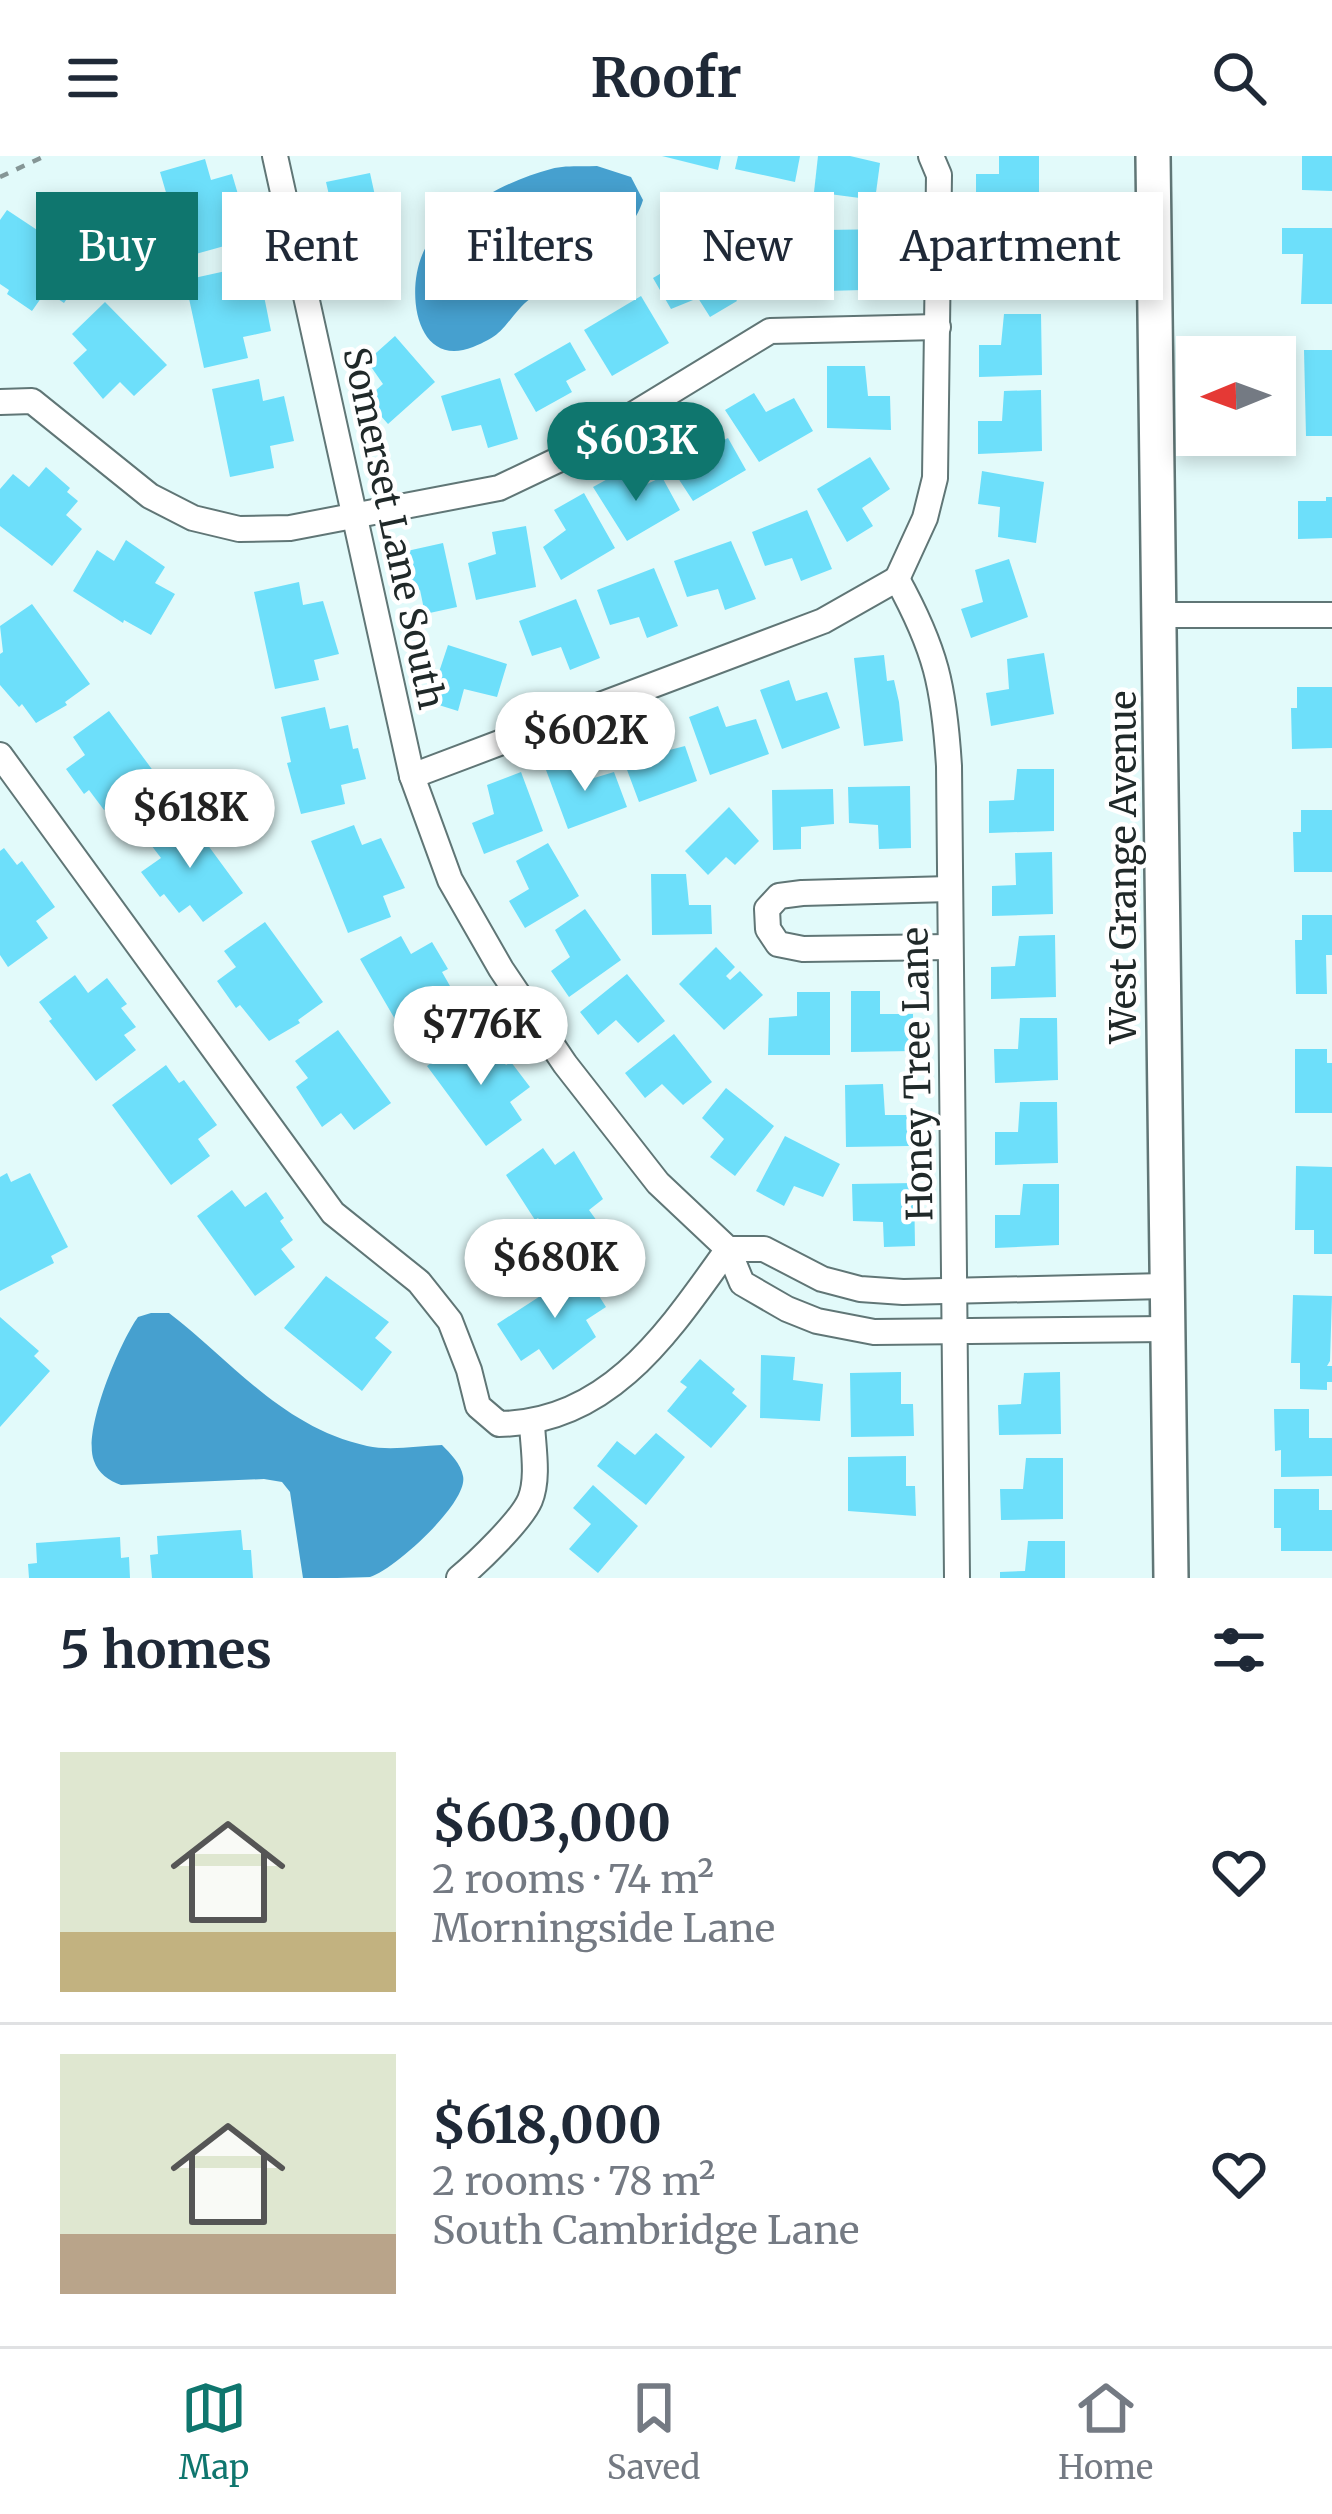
<!DOCTYPE html>
<meta charset="utf-8">
<style>
body{margin:0;font-family:Merriweather,serif;background:#f2f2f3;color:#1f2937;height:100vh;display:flex;flex-direction:column;font-size:45px;white-space:nowrap}
*{box-sizing:border-box;margin:0}
p{font-size:39px;color:#747a83}
.icon{flex:none;width:66px;height:66px;fill:none;stroke:currentColor;stroke-width:2;stroke-linecap:round;stroke-linejoin:round}
.map{position:relative;height:1422px;overflow:hidden}
.side{display:flex;flex-direction:column;background:#fff;flex:1}
.side>*{flex:none}
.top-card{position:absolute;left:36px;top:36px;width:1260px;height:108px;display:flex;gap:24px}
.needle{width:78px;rotate:269deg}
.buttons{position:absolute;left:1176px;top:180px;display:grid;gap:24px}
.buttons a{display:grid;place-items:center;width:120px;height:120px;border-radius:0px;background:#fff;box-shadow:0 6px 18px #0003;font-size:60px}
.price{position:absolute;translate:-50% -102px;padding:0 27px;border-radius:42px;background:#fff;color:#222;font-size:39px;line-height:78px;filter:drop-shadow(0 3px 6px #0008)}
.price::after{content:'';position:absolute;left:50%;top:72px;width:36px;height:27px;margin-left:-18px;background:inherit;clip-path:polygon(0 0,100% 0,50% 100%)}
.price.on{background:#0f766e;color:#fff}
ul{padding:0;list-style:none}
li{display:flex;align-items:center;gap:36px;height:300px;padding:0 60px}
li+li{border-top:3px solid #e0e1e3}
li span{display:grid;place-items:center;flex:none;width:336px;height:240px;border-radius:0px;color:#555}
li>.icon{margin-inline-start:auto}
span .icon{width:144px;height:144px;fill:#fffc;stroke-width:1}
li b{font-size:51px}
h2{display:flex;justify-content:space-between;align-items:center;height:144px;padding:0 60px;font-size:51px}
.pill{padding:0 42px;border-radius:0px;background:#fff;box-shadow:0 6px 18px #0003;font-size:42px;line-height:108px}
.pill.on{background:#0f766e;color:#fff}
header{display:flex;justify-content:space-between;align-items:center;height:156px;padding:0 60px;background:#fff;font-size:54px;font-weight:700}
.tabs{display:flex;justify-content:space-around;align-items:center;height:168px;border-top:3px solid #e0e1e3;background:#fff;font-size:33px;color:#747a83}
.tabs a{display:grid;justify-items:center;gap:6px}
.tabs .on{color:#0f766e}
.map>svg:first-child{display:block}
</style>
<header><svg class="icon" aria-label="menu" viewBox="0 0 24 24"><path d="M4 6h16M4 12h16M4 18h16"/></svg>Roofr<svg class="icon" aria-label="search" viewBox="0 0 24 24"><circle cx="10" cy="10" r="6"/><path d="M15 15l6 6"/></svg></header>
<div class="map">
<svg width="1332" height="1422" viewBox="0 0 1332 1422">
<rect width="100%" height="100%" fill="#e2fafa"/>
<g fill="#46a0cf">
<path d="M 597,10 L 631,21 L 643,44 C 631,85 583,105 550,129 C 541,136 529,142 521,151 C 502,172 503,179 473,191 C 410,216 402,117 432,82 C 460,50 511,23 551,13 C 565,9 582,11 597,10 Z"/>
<path d="M 151,1157 L 169,1157 C 234,1207 282,1271 367,1290 C 390,1295 418,1290 442,1289 C 450,1297 461,1308 463,1320 C 469,1346 394,1414 370,1421 C 351,1422 323,1422 303,1422 L 290,1336 L 282,1326 L 264,1323 L 121,1329 C 109,1325 98,1317 94,1305 C 82,1275 120,1186 138,1161 Z"/>
</g>
<g fill="#6ddffa">
<polygon points="662,0 721,0 718,14"/>
<polygon points="738,0 800,0 795,26 735,13"/>
<polygon points="818,0 850,0 880,7 875,44 814,36"/>
<polygon points="999,0 1039,0 1039,48 976,50 976,18 999,18"/>
<polygon points="1302,0 1332,0 1332,35 1302,34"/>
<polygon points="205,3 211,24 232,18 245,62 222,69 228,89 185,101 160,16"/>
<polygon points="370,17 383,76 351,83 346,58 334,61 326,26"/>
<polygon points="7,54 90,109 64,147 46,135 32,155 7,138 9,134 0,128 0,64"/>
<polygon points="779,62 807,119 778,134 768,113 740,123 724,90"/>
<polygon points="1282,72 1332,72 1332,148 1301,148 1303,98 1282,98"/>
<polygon points="889,73 890,104 865,104 863,134 826,135 826,74"/>
<polygon points="1038,81 1040,142 978,144 977,112 999,112 1002,82"/>
<polygon points="706,91 737,145 710,161 698,142 671,153 653,122"/>
<polygon points="235,113 240,135 262,130 271,175 243,181 248,202 204,212 185,124"/>
<polygon points="641,140 669,187 612,220 584,174"/>
<polygon points="105,146 167,209 134,240 120,226 103,243 73,207 87,194 72,178"/>
<polygon points="1004,158 1041,158 1042,219 979,221 979,189 1001,189"/>
<polygon points="395,180 435,226 388,268 366,243 383,228 367,205"/>
<polygon points="570,186 586,214 566,225 572,236 536,256 514,218"/>
<polygon points="1304,194 1332,194 1332,280 1306,280"/>
<polygon points="827,210 865,210 868,240 890,240 891,274 827,272"/>
<polygon points="500,222 518,283 488,292 481,269 452,275 441,240"/>
<polygon points="259,223 263,245 284,240 294,285 270,290 274,312 230,321 212,233"/>
<polygon points="1041,234 1042,295 978,298 978,265 1002,265 1004,235"/>
<polygon points="754,237 766,256 794,242 813,275 759,306 725,254"/>
<polygon points="688,276 699,296 728,282 746,314 693,345 659,293"/>
<polygon points="870,301 890,333 862,352 873,370 847,386 817,333"/>
<polygon points="46,311 70,332 67,336 78,345 66,359 82,373 52,410 0,370 0,333 13,318 29,331"/>
<polygon points="622,315 634,334 662,321 680,354 627,385 593,331"/>
<polygon points="982,315 1044,326 1036,387 998,381 1000,351 978,348"/>
<polygon points="584,337 615,392 561,424 543,391 566,374 554,354"/>
<polygon points="1326,341 1332,341 1332,382 1298,383 1298,345 1326,345"/>
<polygon points="807,354 832,413 801,425 792,402 765,410 752,376"/>
<polygon points="526,370 536,431 476,444 468,407 496,398 492,376"/>
<polygon points="126,384 165,411 155,427 175,438 151,479 124,464 123,467 73,435 97,394 114,405"/>
<polygon points="731,385 756,443 725,454 718,433 687,441 674,405"/>
<polygon points="443,387 457,451 425,458 420,434 407,437 398,397"/>
<polygon points="1009,403 1028,461 971,482 961,453 983,446 975,414"/>
<polygon points="654,412 678,470 647,482 639,461 610,469 597,434"/>
<polygon points="299,426 303,449 323,445 339,498 314,504 319,524 275,533 254,436"/>
<polygon points="576,443 600,502 570,514 561,491 532,500 519,465"/>
<polygon points="32,448 90,528 65,546 67,549 36,567 22,548 19,551 0,529 0,498 3,496 0,470"/>
<polygon points="448,489 507,508 497,541 464,533 458,555 429,546"/>
<polygon points="1044,497 1054,558 991,570 986,537 1009,533 1007,503"/>
<polygon points="884,499 887,525 894,524 899,546 903,585 864,590 854,502"/>
<polygon points="789,524 796,545 827,536 840,572 782,593 760,534"/>
<polygon points="1297,531 1332,531 1332,592 1292,593 1291,552 1297,552"/>
<polygon points="718,550 726,571 756,563 769,598 710,619 689,561"/>
<polygon points="325,551 330,573 348,569 353,593 358,592 366,623 341,629 345,648 301,658 287,607 291,606 281,561"/>
<polygon points="109,555 168,635 132,661 119,644 104,654 89,634 84,638 66,613 85,599 73,581"/>
<polygon points="646,577 654,598 685,590 697,625 639,646 617,587"/>
<polygon points="576,603 584,625 614,616 627,651 568,673 546,614"/>
<polygon points="1017,613 1054,613 1054,675 989,677 989,645 1014,644"/>
<polygon points="521,616 543,675 484,698 472,667 494,658 487,629"/>
<polygon points="910,630 911,692 879,693 878,669 849,667 848,631"/>
<polygon points="833,633 834,668 801,671 801,693 773,694 772,634"/>
<polygon points="729,651 759,685 735,709 726,701 708,719 685,695"/>
<polygon points="1301,654 1332,654 1332,716 1294,716 1293,676 1301,676"/>
<polygon points="185,658 243,737 203,766 190,749 179,757 164,738 160,741 141,716 161,702 148,685"/>
<polygon points="354,669 362,689 381,682 405,732 383,740 391,761 348,777 311,685"/>
<polygon points="548,687 579,740 525,772 509,745 529,733 516,705"/>
<polygon points="4,692 17,709 22,705 55,751 36,765 48,782 8,811 0,799 0,695"/>
<polygon points="1052,696 1053,758 992,760 992,730 1016,729 1015,697"/>
<polygon points="651,718 686,718 689,749 711,749 712,778 652,779"/>
<polygon points="585,753 621,804 569,841 551,815 570,801 555,774"/>
<polygon points="1302,759 1332,759 1332,799 1326,799 1327,838 1296,838 1295,784 1302,784"/>
<polygon points="265,766 323,846 298,864 300,867 269,885 240,849 236,852 217,825 236,811 224,795"/>
<polygon points="1055,779 1056,841 991,843 991,811 1015,810 1019,780"/>
<polygon points="401,780 411,798 432,786 448,813 442,816 454,837 438,846 449,867 410,889 360,803"/>
<polygon points="716,791 735,811 726,820 730,824 740,815 763,839 724,874 679,828"/>
<polygon points="627,818 665,865 638,887 616,864 598,879 580,856"/>
<polygon points="75,819 88,837 107,822 127,848 121,852 136,871 124,879 136,894 96,925 49,865 52,863 39,846"/>
<polygon points="851,835 880,835 880,858 913,858 913,895 851,896"/>
<polygon points="797,836 830,836 830,899 768,899 769,862 797,860"/>
<polygon points="1020,862 1057,862 1058,924 995,927 994,893 1018,893"/>
<polygon points="338,874 391,947 354,974 341,957 322,971 296,931 308,922 295,905"/>
<polygon points="674,878 712,926 683,949 662,928 645,942 625,917"/>
<polygon points="468,880 482,898 492,891 506,909 511,906 530,931 510,946 522,964 486,990 427,910"/>
<polygon points="1295,893 1327,893 1327,907 1332,907 1332,957 1295,957"/>
<polygon points="166,909 179,927 184,924 217,969 198,983 210,1000 171,1029 112,949"/>
<polygon points="883,928 885,959 908,959 909,990 846,991 845,929"/>
<polygon points="726,932 774,970 735,1020 710,1001 724,983 702,962"/>
<polygon points="1020,946 1057,946 1058,1007 995,1009 995,976 1018,976"/>
<polygon points="785,980 840,1008 823,1041 794,1030 784,1050 756,1035"/>
<polygon points="543,992 555,1009 574,995 603,1043 589,1054 602,1072 565,1099 538,1062 535,1064 506,1019"/>
<polygon points="1296,1010 1332,1011 1332,1098 1314,1098 1314,1074 1295,1074"/>
<polygon points="7,1017 11,1026 30,1017 68,1091 51,1100 54,1107 0,1135 0,1021"/>
<polygon points="914,1027 915,1090 884,1091 883,1066 853,1065 852,1028"/>
<polygon points="1023,1028 1059,1028 1059,1089 995,1092 995,1059 1020,1059"/>
<polygon points="232,1034 245,1051 266,1036 284,1062 280,1065 293,1084 281,1093 295,1111 255,1140 197,1060"/>
<polygon points="582,1113 606,1151 586,1164 596,1181 553,1214 539,1193 521,1205 497,1168"/>
<polygon points="326,1120 389,1166 375,1182 392,1196 362,1235 284,1172"/>
<polygon points="1293,1139 1332,1140 1330,1205 1327,1210 1332,1210 1332,1226 1327,1226 1327,1234 1300,1233 1300,1207 1291,1207"/>
<polygon points="0,1161 39,1195 34,1200 50,1215 0,1271"/>
<polygon points="761,1199 795,1201 793,1224 823,1228 820,1265 760,1262"/>
<polygon points="700,1203 735,1233 732,1237 747,1250 711,1292 667,1255 687,1231 680,1226"/>
<polygon points="901,1216 901,1248 913,1248 914,1280 851,1281 850,1217"/>
<polygon points="1060,1216 1061,1278 999,1279 998,1249 1021,1248 1024,1217"/>
<polygon points="1274,1253 1309,1253 1309,1282 1332,1282 1332,1320 1281,1321 1281,1294 1275,1295"/>
<polygon points="656,1277 685,1301 646,1349 597,1310 617,1285 635,1299"/>
<polygon points="906,1300 906,1330 915,1330 916,1360 848,1355 848,1301"/>
<polygon points="1026,1302 1063,1302 1063,1363 1001,1364 1000,1333 1023,1333"/>
<polygon points="593,1329 638,1370 598,1417 569,1393 591,1368 573,1352"/>
<polygon points="1274,1333 1319,1333 1319,1354 1332,1354 1332,1395 1281,1395 1281,1372 1274,1372"/>
<polygon points="241,1374 243,1394 251,1394 253,1422 152,1422 150,1399 158,1398 157,1380"/>
<polygon points="120,1381 121,1402 129,1401 130,1422 29,1422 28,1408 37,1407 36,1387"/>
<polygon points="1028,1385 1065,1385 1065,1422 1000,1422 1000,1416 1025,1415"/>
</g>
<g fill="none" stroke-linecap="round" stroke-linejoin="round">
<defs>
<g id="street">
<polyline points="275,0 412,620 450,724 501,813 565,908 658,1027 728,1093 742,1127 787,1153 817,1165 874,1176 1166,1173"/>
<polyline points="0,246 32,245 150,340 193,362 239,373 290,372 499,332 562,302 770,175 938,171"/>
<path d="M 897,423 C 936,494 944,530 949,610 L 957,1422"/>
<polyline points="897,423 925,362 935,322 939,19 931,0"/>
<polyline points="1160,459 1332,459"/>
<path d="M 0,599 L 333,1057 L 419,1126 L 450,1165 L 469,1214 L 478,1250 L 499,1268 C 610,1267 669,1175 728,1093"/>
<polyline points="412,620 823,465 897,423"/>
<polyline points="950,733 802,737 779,740 767,753 768,773 778,788 803,793 950,791"/>
<polyline points="728,1093 764,1093 822,1123 860,1133 903,1136 1165,1130"/>
<path d="M 459,1422 C 477,1407 521,1365 530,1344 C 539,1322 533,1291 532,1268"/>
</g>
<polyline id="secondary" points="1153,0 1171,1422"/>
</defs>
<use href="#street" stroke="#607676" stroke-width="28"/>
<use href="#secondary" stroke="#607676" stroke-width="38"/>
<polyline stroke="#859696" stroke-width="4.5" stroke-dasharray="9 9" stroke-linecap="butt" points="0,21 45,0"/>
<use href="#street" stroke="#fff" stroke-width="24"/>
<use href="#secondary" stroke="#fff" stroke-width="33"/>
</g>
<g text-anchor="middle" stroke-width="9" stroke-linejoin="round" paint-order="stroke">
<g font-size="36" fill="#202929" stroke="#fff">
<text transform="translate(394 372) rotate(78)" y="13">Somerset Lane South</text>
<text transform="translate(1123 711) rotate(-90)" y="13">West Grange Avenue</text>
<text transform="translate(917 918) rotate(-91)" y="13">Honey Tree Lane</text>
</g>
</g>
</svg>
<div class="buttons">
<a><svg class="needle" viewBox="-14 -14 28 28"><path d="M0-13l5 13h-10z" fill="#e53935"/><path d="M0 13l5-13h-10z" fill="#747a83"/></svg></a>
</div>
<b class="price on" style="left:636px;top:348px">$603K</b>
<b class="price" style="left:585px;top:638px">$602K</b>
<b class="price" style="left:190px;top:715px">$618K</b>
<b class="price" style="left:481px;top:932px">$776K</b>
<b class="price" style="left:555px;top:1165px">$680K</b>
<div class="top-card">
<a class="pill on">Buy</a>
<a class="pill">Rent</a>
<a class="pill">Filters</a>
<a class="pill">New</a>
<a class="pill">Apartment</a>
</div>
</div>
<section class="side">
<h2>5 homes<svg class="icon" aria-label="filters" viewBox="0 0 24 24"><path d="M4 7h16M4 17h16"/><circle cx="9" cy="7" r="2"/><circle cx="15" cy="17" r="2"/></svg></h2>
<ul>
<li><span style="background:linear-gradient(#dfe7d0 75%,#c2b280 0)"><svg class="icon" aria-label="home" viewBox="0 0 24 24"><path d="M3 11l9-7 9 7M6 9v11h12V9"/></svg></span><div><b>$603,000</b><p>2 rooms · 74 m²</p><p>Morningside Lane</p></div><svg class="icon" aria-label="heart" viewBox="0 0 24 24"><path d="M12 20l-8-8c-3-5 5-10 8-4 3-6 11-1 8 4z"/></svg></li>
<li><span style="background:linear-gradient(#dfe7d0 75%,#b9a48a 0)"><svg class="icon" aria-label="home" viewBox="0 0 24 24"><path d="M3 11l9-7 9 7M6 9v11h12V9"/></svg></span><div><b>$618,000</b><p>2 rooms · 78 m²</p><p>South Cambridge Lane</p></div><svg class="icon" aria-label="heart" viewBox="0 0 24 24"><path d="M12 20l-8-8c-3-5 5-10 8-4 3-6 11-1 8 4z"/></svg></li>
</ul>
</section>
<nav class="tabs">
<a class="on"><svg class="icon" aria-label="map" viewBox="0 0 24 24"><path d="M3 6l6-2 6 2 6-2v14l-6 2-6-2-6 2zM9 4v14M15 6v14"/></svg>Map</a>
<a><svg class="icon" aria-label="saved" viewBox="0 0 24 24"><path d="M7 4h10v16l-5-4-5 4z"/></svg>Saved</a>
<a><svg class="icon" aria-label="home" viewBox="0 0 24 24"><path d="M3 11l9-7 9 7M6 9v11h12V9"/></svg>Home</a>
</nav>
